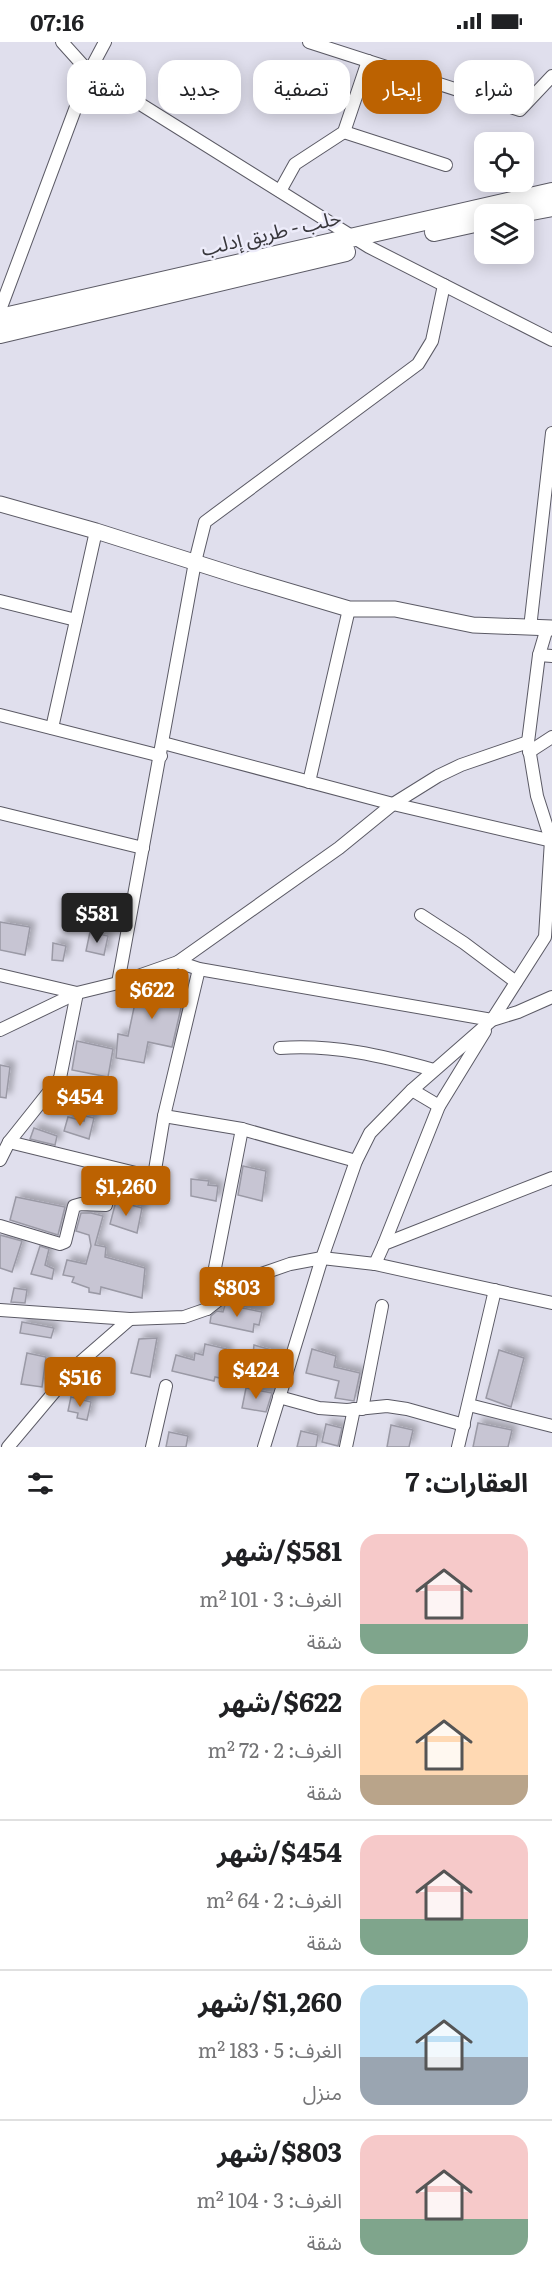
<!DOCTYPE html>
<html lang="ar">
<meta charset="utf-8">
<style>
body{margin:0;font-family:Literata,"Noto Sans Arabic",serif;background:#f6f6f6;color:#202124;direction:rtl;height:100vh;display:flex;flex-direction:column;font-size:22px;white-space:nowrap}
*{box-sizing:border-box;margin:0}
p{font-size:20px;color:#757577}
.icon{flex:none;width:33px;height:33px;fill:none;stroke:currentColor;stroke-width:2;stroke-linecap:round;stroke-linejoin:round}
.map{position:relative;height:1405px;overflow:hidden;direction:ltr}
.drawer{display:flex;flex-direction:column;background:#fff;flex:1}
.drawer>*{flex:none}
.guide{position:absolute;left:18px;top:18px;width:516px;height:54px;direction:rtl;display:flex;gap:12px}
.buttons{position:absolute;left:474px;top:90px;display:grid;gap:12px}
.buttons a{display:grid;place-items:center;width:60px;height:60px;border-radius:12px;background:#fff;box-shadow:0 3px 15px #0003;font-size:30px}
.price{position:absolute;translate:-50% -51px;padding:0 14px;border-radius:6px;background:#bc6201;color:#fff;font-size:20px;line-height:39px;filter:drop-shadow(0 2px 3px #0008)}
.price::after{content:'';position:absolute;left:50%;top:36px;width:18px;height:14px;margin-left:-9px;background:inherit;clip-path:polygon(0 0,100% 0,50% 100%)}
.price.current{background:#222;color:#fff}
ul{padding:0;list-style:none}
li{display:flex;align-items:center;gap:18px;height:150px;padding:0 24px}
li+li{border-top:2px solid #e0e0e0}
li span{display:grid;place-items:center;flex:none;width:168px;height:120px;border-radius:18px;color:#555}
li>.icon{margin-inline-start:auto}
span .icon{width:72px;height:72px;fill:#fffc;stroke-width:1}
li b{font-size:26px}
h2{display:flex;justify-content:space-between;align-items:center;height:72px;padding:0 24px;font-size:26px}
.tag{padding:0 21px;border-radius:18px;background:#fff;box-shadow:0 3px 15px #0003;font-size:21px;line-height:54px}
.tag.current{background:#bc6201;color:#fff}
.status{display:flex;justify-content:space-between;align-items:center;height:42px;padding:0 30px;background:#fff;direction:ltr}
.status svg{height:16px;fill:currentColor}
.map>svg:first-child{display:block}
</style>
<div class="status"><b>07:16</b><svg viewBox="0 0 49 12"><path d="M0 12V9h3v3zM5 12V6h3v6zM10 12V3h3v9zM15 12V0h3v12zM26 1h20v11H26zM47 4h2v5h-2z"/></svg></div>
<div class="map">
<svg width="552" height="1405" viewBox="0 0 552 1405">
<defs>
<filter id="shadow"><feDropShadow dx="5" dy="-5" stdDeviation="3" flood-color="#0004"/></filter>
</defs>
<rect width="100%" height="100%" fill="#e0dfed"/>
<g fill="#c7c5d3" stroke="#9a99a5" stroke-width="1.5" filter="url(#shadow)">
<polygon points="0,880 30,885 25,913 0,908"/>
<polygon points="90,890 108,894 104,913 86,909"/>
<polygon points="53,901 66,904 63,919 52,918"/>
<polygon points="150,938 186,944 172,1005 148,1000 144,1021 116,1016 118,992 128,994 139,942"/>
<polygon points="77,999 113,1007 108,1035 72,1028"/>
<polygon points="0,1023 10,1025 6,1056 0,1055"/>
<polygon points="85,1074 94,1076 89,1097 64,1089 68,1075 84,1079"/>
<polygon points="34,1086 57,1094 55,1103 30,1097"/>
<polygon points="243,1124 266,1129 262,1159 238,1153"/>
<polygon points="191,1137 209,1139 208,1143 218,1144 216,1159 191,1154"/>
<polygon points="16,1155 65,1165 58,1193 10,1178"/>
<polygon points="116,1159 142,1166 137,1191 110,1182"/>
<polygon points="81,1171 91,1171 103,1174 95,1203 106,1205 105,1215 145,1226 142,1256 101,1245 100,1252 89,1250 89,1246 72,1240 74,1235 63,1233 67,1218 86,1222 91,1204 89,1193 76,1189"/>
<polygon points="0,1193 22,1199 12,1230 0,1226"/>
<polygon points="40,1204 49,1207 45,1223 54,1227 52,1237 31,1232"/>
<polygon points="14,1246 27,1248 25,1261 11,1260"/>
<polygon points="231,1259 237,1260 237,1265 262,1270 259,1283 254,1282 253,1290 210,1281 211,1274 217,1269 223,1270 225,1263"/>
<polygon points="22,1280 54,1286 51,1296 20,1291"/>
<polygon points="157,1296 150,1335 131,1331 139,1297"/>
<polygon points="205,1302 227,1307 226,1318 252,1321 247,1342 215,1335 214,1339 172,1329 176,1313 194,1318 195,1311 203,1313"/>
<polygon points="254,1303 282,1311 279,1322 271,1321 269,1326 252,1321"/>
<polygon points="312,1307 336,1314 334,1325 360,1331 354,1359 335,1356 339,1339 306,1331"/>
<polygon points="499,1308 524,1316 511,1365 486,1356"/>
<polygon points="27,1311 46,1315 42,1345 21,1342"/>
<polygon points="246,1346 272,1351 266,1370 242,1366"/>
<polygon points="71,1355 91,1360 87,1378 77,1376 78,1371 68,1369"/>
<polygon points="478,1381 512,1388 508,1405 473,1405"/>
<polygon points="326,1382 342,1386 338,1404 322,1400"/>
<polygon points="391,1383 413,1388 409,1405 387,1405"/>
<polygon points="301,1389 318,1393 316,1405 297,1405"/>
<polygon points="169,1390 188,1394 186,1405 166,1405"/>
</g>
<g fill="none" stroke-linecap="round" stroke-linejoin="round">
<defs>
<g id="minor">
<polyline points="62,0 89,30 369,205 552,298"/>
<polyline points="309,0 520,68 552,34"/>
<polyline points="344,90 446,123"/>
<polyline points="280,149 295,122 344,90 368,19"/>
<polyline points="0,268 89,30 105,0"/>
<polyline points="0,559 76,578"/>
<polyline points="530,586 552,391"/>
<polyline points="539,613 552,614"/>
<polyline points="0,673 161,714"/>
<polyline points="52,686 96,489"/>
<polyline points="163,701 393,762 552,799"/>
<polyline points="529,710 552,695"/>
<polyline points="309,740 349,567"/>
<polyline points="0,771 143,806"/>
<polyline points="421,873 464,901 516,940"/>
<polyline points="178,920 339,806 393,762 438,734 461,723 528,700"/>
<polyline points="0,933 77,951 60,1036 9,1100 0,1118"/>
<polyline points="118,941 195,520 205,480 418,322 432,299 444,243"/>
<polyline points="0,988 77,951 118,941 178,920 199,927 492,978 545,895 551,798 537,754 528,700 539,613 547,586"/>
<path d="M 280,1006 C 333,1002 383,1014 434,1028"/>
<polyline points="412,1048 439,1064"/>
<polyline points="164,1074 242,1087 356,1119"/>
<polyline points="9,1100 148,1134 152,1133 155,1128 164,1074 199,927"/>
<polyline points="0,1184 60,1202 65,1200 74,1164 81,1162 106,1163 116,1127"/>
<polyline points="384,1202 439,1064 485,989"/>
<polyline points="375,1222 384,1202 552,1136"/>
<polyline points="207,1267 242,1087"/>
<polyline points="0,1268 130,1277 184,1275 207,1267 244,1238 290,1222 322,1216 375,1222 552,1261"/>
<polyline points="279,1355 319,1366 347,1368 387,1364 407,1367 464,1383"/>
<polyline points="469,1363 552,1384"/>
<polyline points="362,1367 382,1264"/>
<polyline points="8,1405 77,1323 130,1277"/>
<polyline points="152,1405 166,1344"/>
<polyline points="264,1405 322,1216 356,1119 370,1091 412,1048 492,978 518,970 552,955"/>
<polyline points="346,1405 354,1367"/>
<polyline points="458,1405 495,1248"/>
</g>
<polyline id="tertiary" points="0,462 96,489 238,534 349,567 395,567 473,583 552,586"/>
<g id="primary">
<polyline points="516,172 552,165"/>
<polyline points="434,190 484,179"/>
<polyline points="0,276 552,150"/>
<polyline points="0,292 346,210"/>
</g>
</defs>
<use href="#minor" stroke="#5b5a65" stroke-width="14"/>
<use href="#tertiary" stroke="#5b5a65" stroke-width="17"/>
<use href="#primary" stroke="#5b5a65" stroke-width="20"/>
<use href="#minor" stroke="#fff" stroke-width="12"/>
<use href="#tertiary" stroke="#fff" stroke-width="15"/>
<use href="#primary" stroke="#fff" stroke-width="18"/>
</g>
<g text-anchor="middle" stroke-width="5" stroke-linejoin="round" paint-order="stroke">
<g font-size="20" fill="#38373c" stroke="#edecfa">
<text transform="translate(271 191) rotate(-13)" y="7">حلب - طريق إدلب</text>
</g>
</g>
</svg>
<div class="buttons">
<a><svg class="icon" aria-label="locate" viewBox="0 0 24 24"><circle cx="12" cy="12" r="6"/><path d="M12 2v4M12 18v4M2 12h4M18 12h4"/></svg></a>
<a><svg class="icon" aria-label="layers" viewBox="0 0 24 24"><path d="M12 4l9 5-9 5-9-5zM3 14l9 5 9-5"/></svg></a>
</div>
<b class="price current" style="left:97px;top:902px">$581</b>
<b class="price" style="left:152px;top:978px">$622</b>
<b class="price" style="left:80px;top:1085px">$454</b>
<b class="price" style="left:126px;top:1175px">$1,260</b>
<b class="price" style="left:237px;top:1276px">$803</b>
<b class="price" style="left:256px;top:1358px">$424</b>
<b class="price" style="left:80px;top:1366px">$516</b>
<div class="guide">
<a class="tag">شراء</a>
<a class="tag current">إيجار</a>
<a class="tag">تصفية</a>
<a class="tag">جديد</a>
<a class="tag">شقة</a>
</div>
</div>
<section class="drawer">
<h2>العقارات: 7<svg class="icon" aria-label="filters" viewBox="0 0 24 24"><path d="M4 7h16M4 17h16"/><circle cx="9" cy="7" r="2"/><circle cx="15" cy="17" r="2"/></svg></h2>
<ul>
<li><span style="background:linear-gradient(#f6c9c9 75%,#7fa58c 0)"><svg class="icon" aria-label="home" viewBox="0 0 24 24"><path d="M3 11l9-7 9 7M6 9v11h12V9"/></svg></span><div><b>$581/شهر</b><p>الغرف: 3 · 101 m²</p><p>شقة</p></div></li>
<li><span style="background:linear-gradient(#ffd9b3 75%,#b9a48a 0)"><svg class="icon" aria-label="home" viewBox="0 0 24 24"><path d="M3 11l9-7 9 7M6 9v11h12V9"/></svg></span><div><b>$622/شهر</b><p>الغرف: 2 · 72 m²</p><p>شقة</p></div></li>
<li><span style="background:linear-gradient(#f6c9c9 70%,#7fa58c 0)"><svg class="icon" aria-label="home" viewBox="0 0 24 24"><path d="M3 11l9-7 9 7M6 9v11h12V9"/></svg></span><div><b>$454/شهر</b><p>الغرف: 2 · 64 m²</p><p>شقة</p></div></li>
<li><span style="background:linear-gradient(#bfe0f5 60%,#9aa5b1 0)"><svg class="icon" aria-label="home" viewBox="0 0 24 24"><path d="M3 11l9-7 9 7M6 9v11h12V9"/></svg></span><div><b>$1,260/شهر</b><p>الغرف: 5 · 183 m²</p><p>منزل</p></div></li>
<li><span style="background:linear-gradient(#f6c9c9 70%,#7fa58c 0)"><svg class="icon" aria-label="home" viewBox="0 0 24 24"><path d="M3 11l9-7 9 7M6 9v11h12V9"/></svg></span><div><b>$803/شهر</b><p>الغرف: 3 · 104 m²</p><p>شقة</p></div></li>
</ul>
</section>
